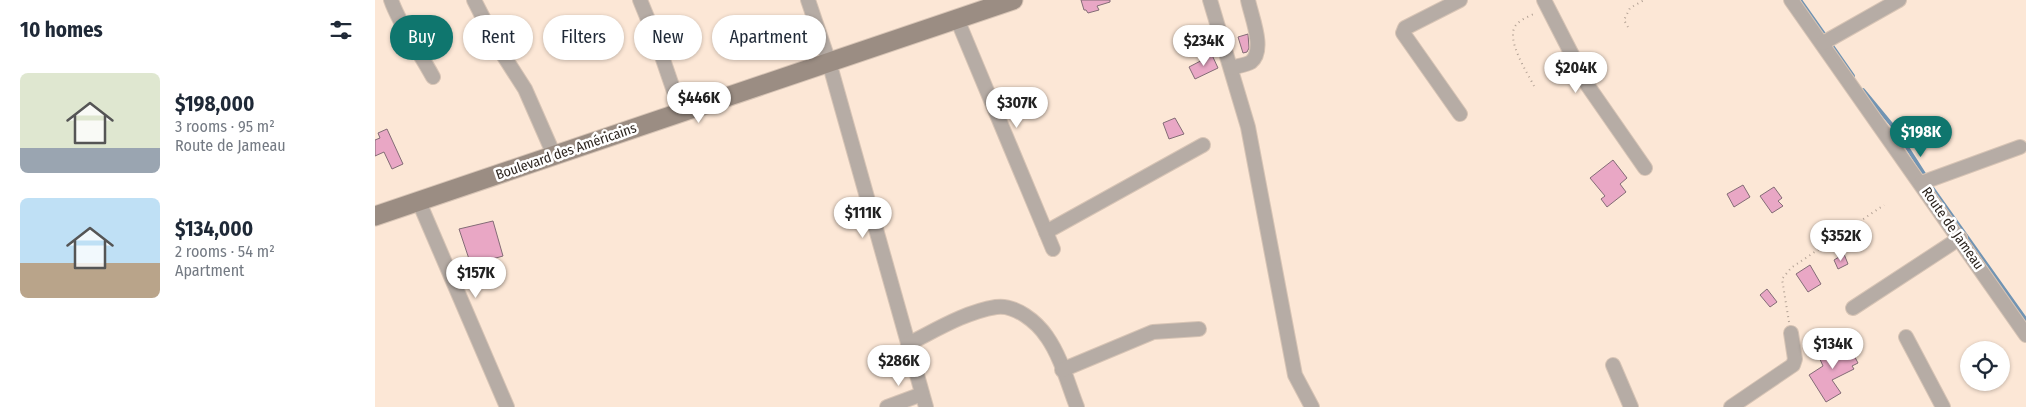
<!DOCTYPE html>
<meta charset="utf-8">
<style>
body{margin:0;font-family:"Fira Sans Condensed",sans-serif;background:#f6f6f7;color:#1f2937;height:100vh;display:flex;flex-direction:column;font-size:19px;white-space:nowrap}
*{box-sizing:border-box;margin:0}
p{font-size:16px;color:#747a83}
.icon{flex:none;width:28px;height:28px;fill:none;stroke:currentColor;stroke-width:2;stroke-linecap:round;stroke-linejoin:round}
.map{position:relative;flex:1;overflow:hidden}
.drawer{display:flex;flex-direction:column;background:#fff;width:375px}
.drawer>*{flex:none}
.top-card{position:absolute;left:15px;top:15px;width:475px;height:45px;display:flex;gap:10px}
.fabs{position:absolute;left:1585px;top:341px;display:grid;gap:10px}
.fabs a{display:grid;place-items:center;width:50px;height:50px;border-radius:50%;background:#fff;box-shadow:0 1px 4px #0004;font-size:25px}
.price{position:absolute;translate:-50% -42px;padding:0 11px;border-radius:18px;background:#fff;color:#222;font-size:16px;line-height:32px;filter:drop-shadow(0 1px 2px #0008)}
.price::after{content:'';position:absolute;left:50%;top:30px;width:15px;height:11px;margin-left:-8px;background:inherit;clip-path:polygon(0 0,100% 0,50% 100%)}
.price.active{background:#0f766e;color:#fff}
ul{padding:0;list-style:none}
li{display:flex;align-items:center;gap:15px;height:125px;padding:0 20px}
li span{display:grid;place-items:center;flex:none;width:140px;height:100px;border-radius:8px;color:#555}
li>.icon{margin-inline-start:auto}
span .icon{width:60px;height:60px;fill:#fffc;stroke-width:1}
li b{font-size:21px}
h2{display:flex;justify-content:space-between;align-items:center;height:60px;padding:0 20px;font-size:21px}
.chip{padding:0 18px;border-radius:22px;background:#fff;box-shadow:0 1px 4px #0004;font-size:18px;line-height:45px}
.chip.active{background:#0f766e;color:#fff}
main{display:flex;flex:1;min-height:0}
.map>svg:first-child{display:block}
</style>
<main>
<section class="drawer">
<h2>10 homes<svg class="icon" aria-label="filters" viewBox="0 0 24 24"><path d="M4 7h16M4 17h16"/><circle cx="9" cy="7" r="2"/><circle cx="15" cy="17" r="2"/></svg></h2>
<ul>
<li><span style="background:linear-gradient(#dfe7d0 75%,#9aa5b1 0)"><svg class="icon" aria-label="home" viewBox="0 0 24 24"><path d="M3 11l9-7 9 7M6 9v11h12V9"/></svg></span><div><b>$198,000</b><p>3 rooms · 95 m²</p><p>Route de Jameau</p></div></li>
<li><span style="background:linear-gradient(#bfe0f5 65%,#b9a48a 0)"><svg class="icon" aria-label="home" viewBox="0 0 24 24"><path d="M3 11l9-7 9 7M6 9v11h12V9"/></svg></span><div><b>$134,000</b><p>2 rooms · 54 m²</p><p>Apartment</p></div></li>
</ul>
</section>
<div class="map">
<svg width="1651" height="407" viewBox="0 0 1651 407">
<rect width="100%" height="100%" fill="#fce7d6"/>
<g fill="none" stroke-linecap="round" stroke-linejoin="round">
<g stroke="#7194b3" stroke-width="4">
<polyline points="1425,0 1451,37"/>
<polyline points="1455,43 1478,76"/>
<polyline points="1488,90 1521,130 1551,177"/>
<polyline points="1555,185 1651,320"/>
</g>
</g>
<g fill="#e9a7c5" stroke="#836c76">
<polygon points="706,0 735,0 735,2 722,6 724,10 713,13 711,10 709,10"/>
<polygon points="873,34 874,48 872,52 868,53 863,37"/>
<polygon points="837,55 843,68 820,79 814,67"/>
<polygon points="800,118 809,134 794,139 788,123"/>
<polygon points="12,129 28,164 17,169 9,152 0,156 0,140 5,138 3,133"/>
<polygon points="1238,160 1252,178 1245,184 1251,192 1232,207 1226,199 1230,196 1215,178"/>
<polygon points="1368,185 1375,197 1359,207 1352,194"/>
<polygon points="1399,187 1407,198 1403,201 1408,206 1397,213 1385,196"/>
<polygon points="118,221 128,256 96,265 84,229"/>
<polygon points="1469,254 1473,264 1463,269 1459,260"/>
<polygon points="1435,265 1446,284 1433,292 1421,274"/>
<polygon points="1392,289 1402,302 1395,307 1385,295"/>
<polygon points="1472,342 1483,363 1477,366 1479,369 1457,380 1466,393 1451,402 1434,375 1448,366 1444,357"/>
</g>
<g fill="none" stroke-linecap="round" stroke-linejoin="round">
<defs>
<g id="street">
<path d="M 16,0 C 25,26 44,51 58,77"/>
<polyline points="99,0 123,47 150,89 179,155"/>
<polyline points="265,0 281,39 306,112"/>
<polyline points="433,0 454,62 551,407"/>
<polyline points="835,0 873,127 920,375 937,407"/>
<polyline points="1169,0 1213,86 1270,168"/>
<polyline points="1416,0 1651,335"/>
<polyline points="582,19 678,249"/>
<polyline points="1448,43 1524,0"/>
<path d="M 856,68 C 862,66 871,65 876,62 C 891,50 876,16 873,0"/>
<polyline points="1085,114 1028,33 1030,28 1085,0"/>
<polyline points="1546,183 1645,147"/>
<polyline points="44,202 132,407"/>
<polyline points="671,232 828,145"/>
<polyline points="1478,308 1585,238"/>
<polyline points="1531,337 1568,407"/>
<path d="M 533,344 C 561,330 590,312 621,307 C 640,304 662,322 672,337 C 686,357 693,384 702,407"/>
<polyline points="1238,365 1256,407"/>
<polyline points="687,370 778,332 824,329"/>
<polyline points="512,407 547,394"/>
<polyline points="1356,407 1418,365 1420,359 1416,333"/>
</g>
<polyline id="secondary" points="0,216 638,0"/>
</defs>
<use href="#street" stroke="#d7c4b5" stroke-width="16"/>
<use href="#secondary" stroke="#d7c4b5" stroke-width="21"/>
<g stroke="#b3a295" stroke-width="2" stroke-dasharray="1 4" stroke-linecap="butt">
<polyline points="1253,27 1249,20 1255,8 1269,0"/>
<path d="M 1159,86 C 1152,72 1130,39 1141,25 C 1145,20 1154,16 1161,13"/>
<polyline points="1414,322 1407,279 1416,268 1509,205"/>
</g>
<use href="#street" stroke="#b6aca5" stroke-width="14"/>
<use href="#secondary" stroke="#9b8d83" stroke-width="19"/>
</g>
<g text-anchor="middle" stroke-width="5" stroke-linejoin="round" paint-order="stroke">
<g font-size="14" fill="#2d251f" stroke="#fff">
<text transform="translate(191 151) rotate(-19)" y="5">Boulevard des Américains</text>
<text transform="translate(1578 228) rotate(55)" y="5">Route de Jameau</text>
</g>
</g>
</svg>
<div class="fabs">
<a><svg class="icon" aria-label="locate" viewBox="0 0 24 24"><circle cx="12" cy="12" r="6"/><path d="M12 2v4M12 18v4M2 12h4M18 12h4"/></svg></a>
</div>
<b class="price" style="left:829px;top:67px">$234K</b>
<b class="price" style="left:1201px;top:94px">$204K</b>
<b class="price" style="left:324px;top:124px">$446K</b>
<b class="price" style="left:642px;top:129px">$307K</b>
<b class="price active" style="left:1546px;top:158px">$198K</b>
<b class="price" style="left:488px;top:239px">$111K</b>
<b class="price" style="left:1466px;top:262px">$352K</b>
<b class="price" style="left:101px;top:299px">$157K</b>
<b class="price" style="left:1458px;top:370px">$134K</b>
<b class="price" style="left:524px;top:387px">$286K</b>
<div class="top-card">
<a class="chip active">Buy</a>
<a class="chip">Rent</a>
<a class="chip">Filters</a>
<a class="chip">New</a>
<a class="chip">Apartment</a>
</div>
</div>
</main>
